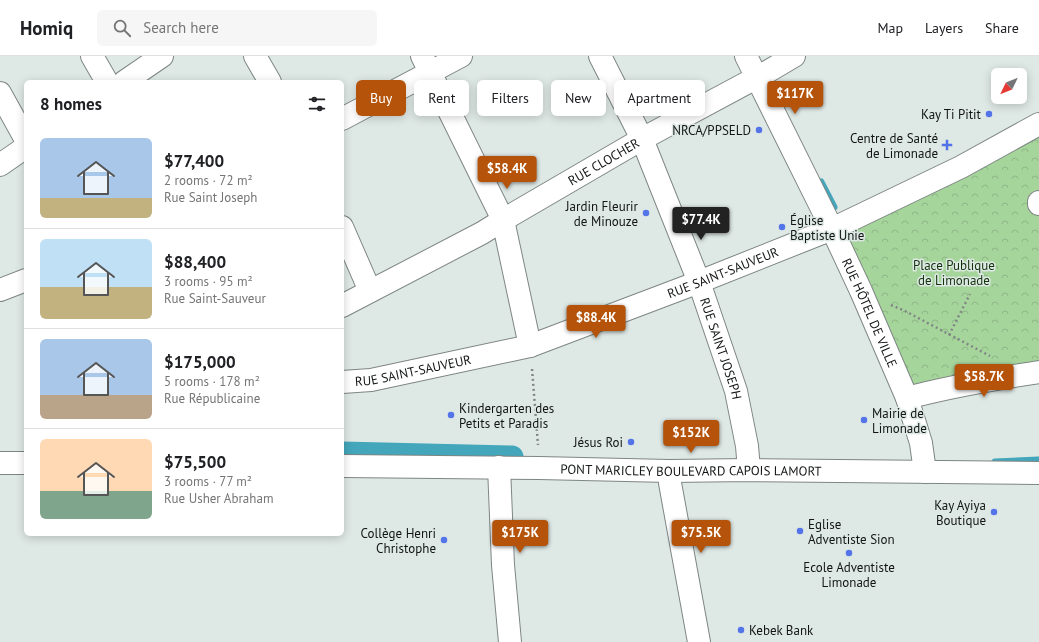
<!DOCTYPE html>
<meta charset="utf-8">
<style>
body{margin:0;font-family:"PT Sans",sans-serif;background:#f6f6f6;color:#202124;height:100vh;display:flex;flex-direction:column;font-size:15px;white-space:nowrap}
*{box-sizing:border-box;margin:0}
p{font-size:13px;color:#757577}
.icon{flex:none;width:22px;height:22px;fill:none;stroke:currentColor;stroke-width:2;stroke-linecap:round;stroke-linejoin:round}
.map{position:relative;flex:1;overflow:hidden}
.sheet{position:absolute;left:24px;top:24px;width:320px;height:456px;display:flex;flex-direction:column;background:#fff;border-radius:6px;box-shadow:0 2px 10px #0003}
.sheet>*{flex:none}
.top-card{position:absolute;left:356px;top:24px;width:380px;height:36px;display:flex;gap:8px}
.needle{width:26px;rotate:227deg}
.buttons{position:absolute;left:991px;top:12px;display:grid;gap:8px}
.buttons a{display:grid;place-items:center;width:36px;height:36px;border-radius:6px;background:#fff;box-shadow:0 2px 10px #0003;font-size:20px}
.price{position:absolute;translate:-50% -34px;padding:0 9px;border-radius:4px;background:#b45309;color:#fff;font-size:13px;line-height:26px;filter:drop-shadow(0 1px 2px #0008)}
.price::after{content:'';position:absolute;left:50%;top:24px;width:12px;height:9px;margin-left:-6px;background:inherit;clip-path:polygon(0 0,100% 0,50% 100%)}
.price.current{background:#222;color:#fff}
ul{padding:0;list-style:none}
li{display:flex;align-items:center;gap:12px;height:100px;padding:0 16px}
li+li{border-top:1px solid #e0e0e0}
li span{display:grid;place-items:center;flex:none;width:112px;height:80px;border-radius:6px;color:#555}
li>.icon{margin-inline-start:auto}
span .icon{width:48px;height:48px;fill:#fffc;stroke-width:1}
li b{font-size:17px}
h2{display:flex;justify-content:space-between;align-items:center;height:48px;padding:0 16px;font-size:17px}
.pill{padding:0 14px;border-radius:6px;background:#fff;box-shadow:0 2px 10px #0003;font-size:14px;line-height:36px}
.pill.current{background:#b45309;color:#fff}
header{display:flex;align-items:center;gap:24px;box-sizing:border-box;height:56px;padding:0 20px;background:#fff;border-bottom:1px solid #e0e0e0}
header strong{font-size:19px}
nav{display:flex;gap:22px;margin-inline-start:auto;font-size:14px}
.search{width:280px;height:36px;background:#f6f6f6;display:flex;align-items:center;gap:10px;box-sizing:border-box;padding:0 14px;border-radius:6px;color:#757577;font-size:15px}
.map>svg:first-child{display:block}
</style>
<header>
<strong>Homiq</strong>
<div class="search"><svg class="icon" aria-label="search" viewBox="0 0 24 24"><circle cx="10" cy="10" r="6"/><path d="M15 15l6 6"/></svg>Search here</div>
<nav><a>Map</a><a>Layers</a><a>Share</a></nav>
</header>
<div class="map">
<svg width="1039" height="586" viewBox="0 0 1039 586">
<defs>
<pattern id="park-crowns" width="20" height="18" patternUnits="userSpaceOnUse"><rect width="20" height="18" fill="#a6d59c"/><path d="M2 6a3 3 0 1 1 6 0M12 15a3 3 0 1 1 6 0" fill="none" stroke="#8eb686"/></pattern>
</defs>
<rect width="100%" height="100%" fill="#dee8e5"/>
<polygon fill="url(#park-crowns)" points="1039,75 1039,306 911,329 848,183 853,174"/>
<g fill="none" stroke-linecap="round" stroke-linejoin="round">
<g stroke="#43a6ba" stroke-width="7">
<polyline points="821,126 834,151"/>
<polyline points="995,406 1039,404"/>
</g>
<polyline stroke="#43a6ba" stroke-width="23" points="342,397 512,401"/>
<defs>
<g id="minor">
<polyline points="92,0 107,26"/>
<polyline points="255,0 270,26"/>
<polyline points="422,0 503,164 530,290"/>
<path id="s1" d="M 600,0 L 642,83 L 699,226 L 736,335 L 747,390 L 749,414"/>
<path id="s2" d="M 746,0 L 832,173 L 861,235 L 907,342 L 921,387 L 925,416"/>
<polyline points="124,26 162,0"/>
<polyline points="0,37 26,84"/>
<polyline points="342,63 461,0"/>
<polyline points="0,109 26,91"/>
<polyline points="1039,146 1039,148"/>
<polyline points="342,171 370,235"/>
<polyline points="0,234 26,224"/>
<path id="s3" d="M 342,250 L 482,177 L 503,164 L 642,83 L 767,16 L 794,0"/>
<path id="s4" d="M 342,326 L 371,324 L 530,290 L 699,226 L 832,173 L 961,111 L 1039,68"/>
<path d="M 907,342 C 951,330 994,323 1039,316"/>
<polyline points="0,407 26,407"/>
<path id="s5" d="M 342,410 L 539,412 L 669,415 L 749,414 L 1039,417"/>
<polyline points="499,411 503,509 510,586"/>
<polyline points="669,415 670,427 699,586"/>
</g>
</defs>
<use href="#minor" stroke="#7e8684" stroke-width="24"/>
<g stroke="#818785" stroke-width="2.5" stroke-dasharray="2 3" stroke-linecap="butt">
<polyline points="891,249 905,255 990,300"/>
<polyline points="949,279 970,238"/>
<polyline points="532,313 538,389"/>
</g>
<use href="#minor" stroke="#fff" stroke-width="22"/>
</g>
<g fill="#5374e8" stroke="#dee8e5" stroke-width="1.5">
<circle cx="989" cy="58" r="4"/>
<circle cx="759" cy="74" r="4"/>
<path d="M945 83h4v4h4v4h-4v4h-4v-4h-4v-4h4z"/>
<circle cx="646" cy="157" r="4"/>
<circle cx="782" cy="171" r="4"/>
<circle cx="451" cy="359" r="4"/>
<circle cx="864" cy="364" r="4"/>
<circle cx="631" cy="386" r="4"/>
<circle cx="994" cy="456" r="4"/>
<circle cx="800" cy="475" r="4"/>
<circle cx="444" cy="484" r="4"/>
<circle cx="849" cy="497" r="4"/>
<circle cx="741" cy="574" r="4"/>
</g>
<g text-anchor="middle" stroke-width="3" stroke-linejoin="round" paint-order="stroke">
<g font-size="13" fill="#121514" stroke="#dee8e5" text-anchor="end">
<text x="981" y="63">Kay Ti Pitit</text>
<text x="751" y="79">NRCA/PPSELD</text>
<text x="938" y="87">Centre de Santé<tspan x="938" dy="15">de Limonade</tspan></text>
<text x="638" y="155">Jardin Fleurir<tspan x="638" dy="15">de Minouze</tspan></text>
<text x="790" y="169" text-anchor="start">Église<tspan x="790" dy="15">Baptiste Unie</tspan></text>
<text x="459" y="357" text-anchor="start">Kindergarten des<tspan x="459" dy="15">Petits et Paradis</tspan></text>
<text x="872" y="362" text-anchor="start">Mairie de<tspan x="872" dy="15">Limonade</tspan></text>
<text x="623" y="391">Jésus Roi</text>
<text x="986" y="454">Kay Ayiya<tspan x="986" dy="15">Boutique</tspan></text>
<text x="808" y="473" text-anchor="start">Eglise<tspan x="808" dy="15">Adventiste Sion</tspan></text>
<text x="436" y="482">Collège Henri<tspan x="436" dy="15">Christophe</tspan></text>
<text x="849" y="516" text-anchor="middle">Ecole Adventiste<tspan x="849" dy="15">Limonade</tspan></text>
<text x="749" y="579" text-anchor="start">Kebek Bank</text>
</g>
<g font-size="13" fill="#121514" stroke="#dee8e5">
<text dy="5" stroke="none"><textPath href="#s3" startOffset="299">RUE CLOCHER</textPath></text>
<text dy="5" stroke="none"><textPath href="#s4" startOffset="398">RUE SAINT-SAUVEUR</textPath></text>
<text dy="5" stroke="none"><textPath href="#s2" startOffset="285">RUE HÔTEL DE VILLE</textPath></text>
<text dy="5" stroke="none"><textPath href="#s1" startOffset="317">RUE SAINT JOSEPH</textPath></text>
<text dy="5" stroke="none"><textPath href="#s4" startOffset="72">RUE SAINT-SAUVEUR</textPath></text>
<text dy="5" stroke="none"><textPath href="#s5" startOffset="349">PONT MARICLEY BOULEVARD CAPOIS LAMORT</textPath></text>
</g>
<g font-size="13" fill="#13330b" stroke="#dee8e5">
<text x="954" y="214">Place Publique<tspan x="954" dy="15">de Limonade</tspan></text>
</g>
</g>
</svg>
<div class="buttons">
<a><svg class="needle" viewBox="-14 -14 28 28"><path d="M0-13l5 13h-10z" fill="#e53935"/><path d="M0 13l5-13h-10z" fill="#757577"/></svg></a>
</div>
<b class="price" style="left:795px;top:59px">$117K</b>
<b class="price" style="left:507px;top:134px">$58.4K</b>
<b class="price current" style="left:701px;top:185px">$77.4K</b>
<b class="price" style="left:596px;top:283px">$88.4K</b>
<b class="price" style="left:984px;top:342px">$58.7K</b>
<b class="price" style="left:691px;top:398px">$152K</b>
<b class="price" style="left:520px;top:498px">$175K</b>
<b class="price" style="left:701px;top:498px">$75.5K</b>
<div class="top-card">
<a class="pill current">Buy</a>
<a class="pill">Rent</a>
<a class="pill">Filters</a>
<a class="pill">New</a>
<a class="pill">Apartment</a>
</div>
<section class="sheet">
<h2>8 homes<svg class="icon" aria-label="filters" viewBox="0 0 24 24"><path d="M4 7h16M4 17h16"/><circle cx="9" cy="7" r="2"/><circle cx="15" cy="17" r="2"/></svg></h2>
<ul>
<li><span style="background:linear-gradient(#a9c7e8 75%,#c2b280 0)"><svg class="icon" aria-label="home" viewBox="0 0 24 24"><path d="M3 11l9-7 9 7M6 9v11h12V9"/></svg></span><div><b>$77,400</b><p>2 rooms · 72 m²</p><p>Rue Saint Joseph</p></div></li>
<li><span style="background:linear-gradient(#bfe0f5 60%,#c2b280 0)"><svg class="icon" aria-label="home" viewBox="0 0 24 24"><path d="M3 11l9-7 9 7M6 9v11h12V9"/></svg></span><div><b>$88,400</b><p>3 rooms · 95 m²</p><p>Rue Saint-Sauveur</p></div></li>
<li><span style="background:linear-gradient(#a9c7e8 70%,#b9a48a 0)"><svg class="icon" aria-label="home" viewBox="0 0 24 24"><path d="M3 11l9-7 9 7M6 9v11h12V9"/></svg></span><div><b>$175,000</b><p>5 rooms · 178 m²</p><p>Rue Républicaine</p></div></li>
<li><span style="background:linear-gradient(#ffd9b3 65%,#7fa58c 0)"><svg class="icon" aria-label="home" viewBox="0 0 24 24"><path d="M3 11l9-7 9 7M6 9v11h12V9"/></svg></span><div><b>$75,500</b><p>3 rooms · 77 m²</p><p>Rue Usher Abraham</p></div></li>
</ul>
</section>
</div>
